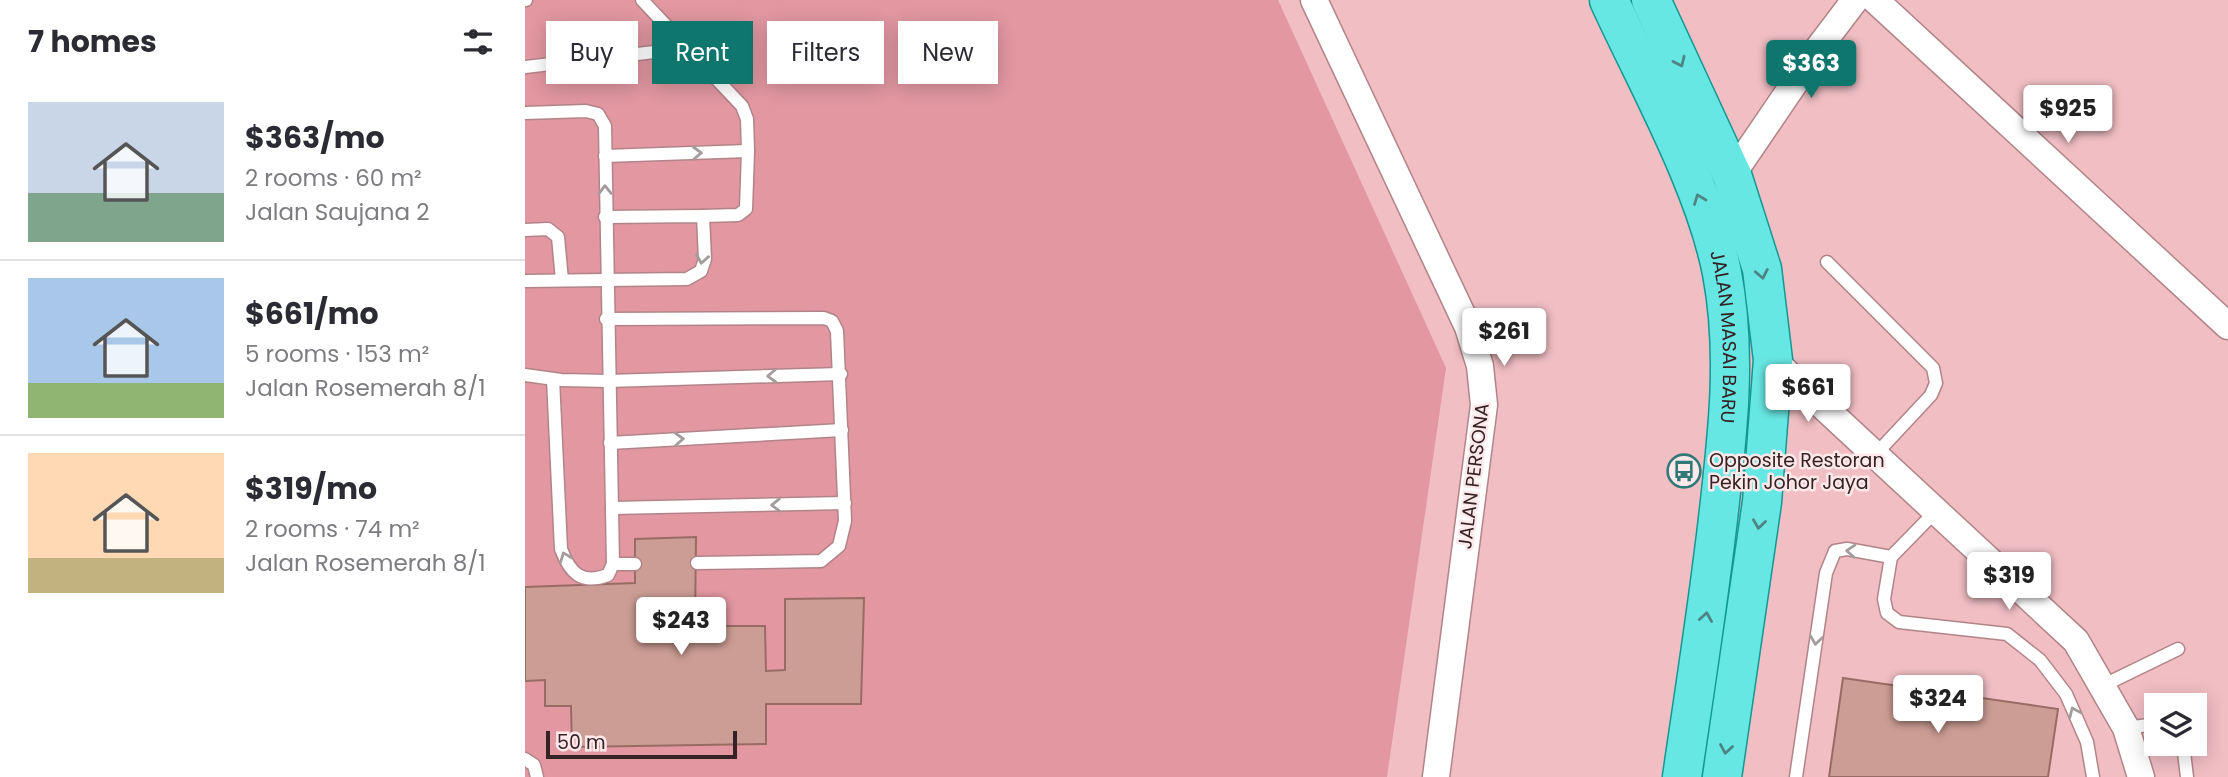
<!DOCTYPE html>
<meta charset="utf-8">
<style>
body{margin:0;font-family:Poppins,sans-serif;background:#f2f2f3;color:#2b2b33;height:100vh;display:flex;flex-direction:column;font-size:26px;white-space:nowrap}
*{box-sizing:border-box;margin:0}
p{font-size:23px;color:#7c7c81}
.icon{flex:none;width:38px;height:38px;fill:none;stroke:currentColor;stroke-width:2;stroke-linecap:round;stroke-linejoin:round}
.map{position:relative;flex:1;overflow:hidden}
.side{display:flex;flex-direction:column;background:#fff;width:525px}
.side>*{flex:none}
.banner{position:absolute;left:21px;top:21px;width:665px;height:63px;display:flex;gap:14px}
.tools{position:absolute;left:1619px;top:693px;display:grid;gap:14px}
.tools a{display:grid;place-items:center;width:63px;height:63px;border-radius:0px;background:#fff;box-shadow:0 4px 18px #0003;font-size:35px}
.scale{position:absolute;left:21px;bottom:18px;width:191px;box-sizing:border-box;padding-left:7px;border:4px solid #352224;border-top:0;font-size:19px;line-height:24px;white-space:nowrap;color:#352224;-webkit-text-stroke:5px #fde8ea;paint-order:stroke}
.price{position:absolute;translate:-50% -60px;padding:0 16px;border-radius:7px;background:#fff;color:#222;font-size:23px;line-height:46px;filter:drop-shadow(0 2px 4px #0008)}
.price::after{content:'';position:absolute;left:50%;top:42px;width:21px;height:16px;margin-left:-10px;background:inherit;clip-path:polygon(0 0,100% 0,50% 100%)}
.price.on{background:#0f766e;color:#fff}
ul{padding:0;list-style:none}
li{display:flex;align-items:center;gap:21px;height:175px;padding:0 28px}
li+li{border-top:2px solid #e1e1e2}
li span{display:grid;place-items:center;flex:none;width:196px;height:140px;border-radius:0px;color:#555}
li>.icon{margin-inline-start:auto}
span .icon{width:84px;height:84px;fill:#fffc;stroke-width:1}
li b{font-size:30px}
h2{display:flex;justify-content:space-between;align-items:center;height:84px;padding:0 28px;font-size:30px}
.tag{padding:0 24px;border-radius:0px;background:#fff;box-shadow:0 4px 18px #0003;font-size:24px;line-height:63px}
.tag.on{background:#0f766e;color:#fff}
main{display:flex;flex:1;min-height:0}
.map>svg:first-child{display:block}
</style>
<main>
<section class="side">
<h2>7 homes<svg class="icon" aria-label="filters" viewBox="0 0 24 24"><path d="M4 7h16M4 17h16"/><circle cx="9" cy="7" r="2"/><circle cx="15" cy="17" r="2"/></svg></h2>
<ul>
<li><span style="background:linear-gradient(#c9d6e8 65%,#7fa58c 0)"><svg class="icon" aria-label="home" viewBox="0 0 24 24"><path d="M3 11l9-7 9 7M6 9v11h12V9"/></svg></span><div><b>$363/mo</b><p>2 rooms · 60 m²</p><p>Jalan Saujana 2</p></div></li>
<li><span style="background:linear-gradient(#a9c7e8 75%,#8fb573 0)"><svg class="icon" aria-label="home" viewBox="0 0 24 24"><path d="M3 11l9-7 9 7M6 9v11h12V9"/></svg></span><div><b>$661/mo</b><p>5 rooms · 153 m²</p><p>Jalan Rosemerah 8/1</p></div></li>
<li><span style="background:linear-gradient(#ffd9b3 75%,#c2b280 0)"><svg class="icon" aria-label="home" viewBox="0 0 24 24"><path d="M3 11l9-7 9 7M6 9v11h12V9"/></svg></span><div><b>$319/mo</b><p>2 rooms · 74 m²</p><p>Jalan Rosemerah 8/1</p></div></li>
</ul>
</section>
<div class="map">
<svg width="1703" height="777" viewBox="0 0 1703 777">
<rect width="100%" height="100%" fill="#f0bec3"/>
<polygon fill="#e297a1" points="0,0 753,0 921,368 862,777 0,777"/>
<g fill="#cc9d94" stroke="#986c64" stroke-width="2">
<polygon points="171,537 170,626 240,626 241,671 260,670 260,599 339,598 336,704 241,704 241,744 47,747 46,706 20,706 20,680 0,681 0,587 110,583 110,539"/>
<polygon points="1318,678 1533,709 1523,777 1304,777"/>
</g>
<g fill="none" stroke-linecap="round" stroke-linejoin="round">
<defs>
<g id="lane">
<polyline points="0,0 1,0"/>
<polyline points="117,0 217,106 222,119 223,151"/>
<polyline points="0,67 164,48"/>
<polyline points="0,113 61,111 73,114 80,126 88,564 110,564"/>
<polyline points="80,156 223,151 221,209 213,215 178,216"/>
<polyline points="0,230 23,229 33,237 37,280"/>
<polyline points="1302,262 1408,368 1411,383 1406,395 1350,455"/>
<polyline points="0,281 162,279 176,271 180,259 178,216 80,217"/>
<polyline points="81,319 299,318 307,321 312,331 320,521 314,546 296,561 172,563"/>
<polyline points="0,375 36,380 83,381 316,374"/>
<path d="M 28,379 L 36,549 C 45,573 56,585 83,575 L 88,564"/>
<polyline points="85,443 317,430"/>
<polyline points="87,508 320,503"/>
<polyline points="1410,512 1366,557 1359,599 1362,613 1374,622 1482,634 1515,660 1541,694 1562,742 1568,777"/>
<polyline points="1577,686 1653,649"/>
<polyline points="1601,728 1631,724"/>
<polyline points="1658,744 1662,777"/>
<polyline points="0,759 9,765 12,777"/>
<polyline points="1271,777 1301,573 1310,551 1322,549 1366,557"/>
</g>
<g id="street">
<polyline points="789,0 943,327 955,366 959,405 911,777"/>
<polyline points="1350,0 1703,326"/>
<polyline points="1207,175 1292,50 1330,0"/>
<polyline points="1248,360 1551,641 1601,728 1616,777"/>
</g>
<g id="primary">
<path id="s1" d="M 1084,0 C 1122,83 1180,185 1197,273 C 1212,352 1203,431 1194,510 C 1184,599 1170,688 1157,777"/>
<polyline points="1126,0 1207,175 1237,269 1248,360 1237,502 1197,777"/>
</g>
</defs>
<use href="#lane" stroke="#b28489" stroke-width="15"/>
<use href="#street" stroke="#b28489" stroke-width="29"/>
<use href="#primary" stroke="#139894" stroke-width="41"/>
<use href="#lane" stroke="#fff" stroke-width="12"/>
<use href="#street" stroke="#fff" stroke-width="26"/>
<use href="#primary" stroke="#67e7e3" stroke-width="38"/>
</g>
<defs><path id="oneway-chevron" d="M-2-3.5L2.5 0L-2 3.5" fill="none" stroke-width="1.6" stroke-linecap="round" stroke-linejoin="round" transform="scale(1.75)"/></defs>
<g stroke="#4e8484">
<use href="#oneway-chevron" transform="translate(1155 62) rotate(65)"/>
<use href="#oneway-chevron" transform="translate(1174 199) rotate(-111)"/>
<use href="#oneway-chevron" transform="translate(1237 274) rotate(79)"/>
<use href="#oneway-chevron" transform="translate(1234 524) rotate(98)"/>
<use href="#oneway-chevron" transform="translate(1181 617) rotate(-81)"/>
<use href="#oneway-chevron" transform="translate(1201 749) rotate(99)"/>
</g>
<g stroke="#a49c9c">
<use href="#oneway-chevron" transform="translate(172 153) rotate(-2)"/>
<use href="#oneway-chevron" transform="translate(80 190) rotate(-91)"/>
<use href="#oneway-chevron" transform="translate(177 259) rotate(100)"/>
<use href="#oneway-chevron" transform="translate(247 376) rotate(178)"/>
<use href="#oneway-chevron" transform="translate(154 439) rotate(-3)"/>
<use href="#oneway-chevron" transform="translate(251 505) rotate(179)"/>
<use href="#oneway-chevron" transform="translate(1326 551) rotate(-176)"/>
<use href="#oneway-chevron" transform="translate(40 557) rotate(-111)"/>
<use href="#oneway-chevron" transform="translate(1291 640) rotate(98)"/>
<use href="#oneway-chevron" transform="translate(1549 712) rotate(-114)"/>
</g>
<defs>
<symbol id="bus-ring" viewBox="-11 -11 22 22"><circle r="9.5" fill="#fde8ea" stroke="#307976" stroke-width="1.5"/><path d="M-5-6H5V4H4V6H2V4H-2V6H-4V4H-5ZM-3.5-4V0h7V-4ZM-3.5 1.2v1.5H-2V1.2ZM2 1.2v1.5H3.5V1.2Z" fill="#307976"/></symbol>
</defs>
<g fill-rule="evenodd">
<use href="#bus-ring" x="1140" y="452" width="38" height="38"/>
</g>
<g text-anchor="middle" stroke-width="5" stroke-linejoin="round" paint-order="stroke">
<g font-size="19" fill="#352224" stroke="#fde8ea">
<text dy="7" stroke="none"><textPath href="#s1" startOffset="360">JALAN MASAI BARU</textPath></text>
<text transform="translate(948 476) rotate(-83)" y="7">JALAN PERSONA</text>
</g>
<g font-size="19" fill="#352224" stroke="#fde8ea" text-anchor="start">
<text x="1184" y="467">Opposite Restoran<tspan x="1184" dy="22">Pekin Johor Jaya</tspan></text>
</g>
</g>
</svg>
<div class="tools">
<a><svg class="icon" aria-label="layers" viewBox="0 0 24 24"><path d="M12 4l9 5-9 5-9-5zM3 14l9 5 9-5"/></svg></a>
</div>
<div class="scale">50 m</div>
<b class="price on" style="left:1286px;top:100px">$363</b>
<b class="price" style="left:1543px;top:145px">$925</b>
<b class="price" style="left:979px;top:368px">$261</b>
<b class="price" style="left:1283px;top:424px">$661</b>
<b class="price" style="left:1484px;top:612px">$319</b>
<b class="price" style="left:156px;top:657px">$243</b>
<b class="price" style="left:1413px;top:735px">$324</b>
<div class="banner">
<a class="tag">Buy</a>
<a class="tag on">Rent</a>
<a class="tag">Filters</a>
<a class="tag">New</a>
</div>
</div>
</main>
